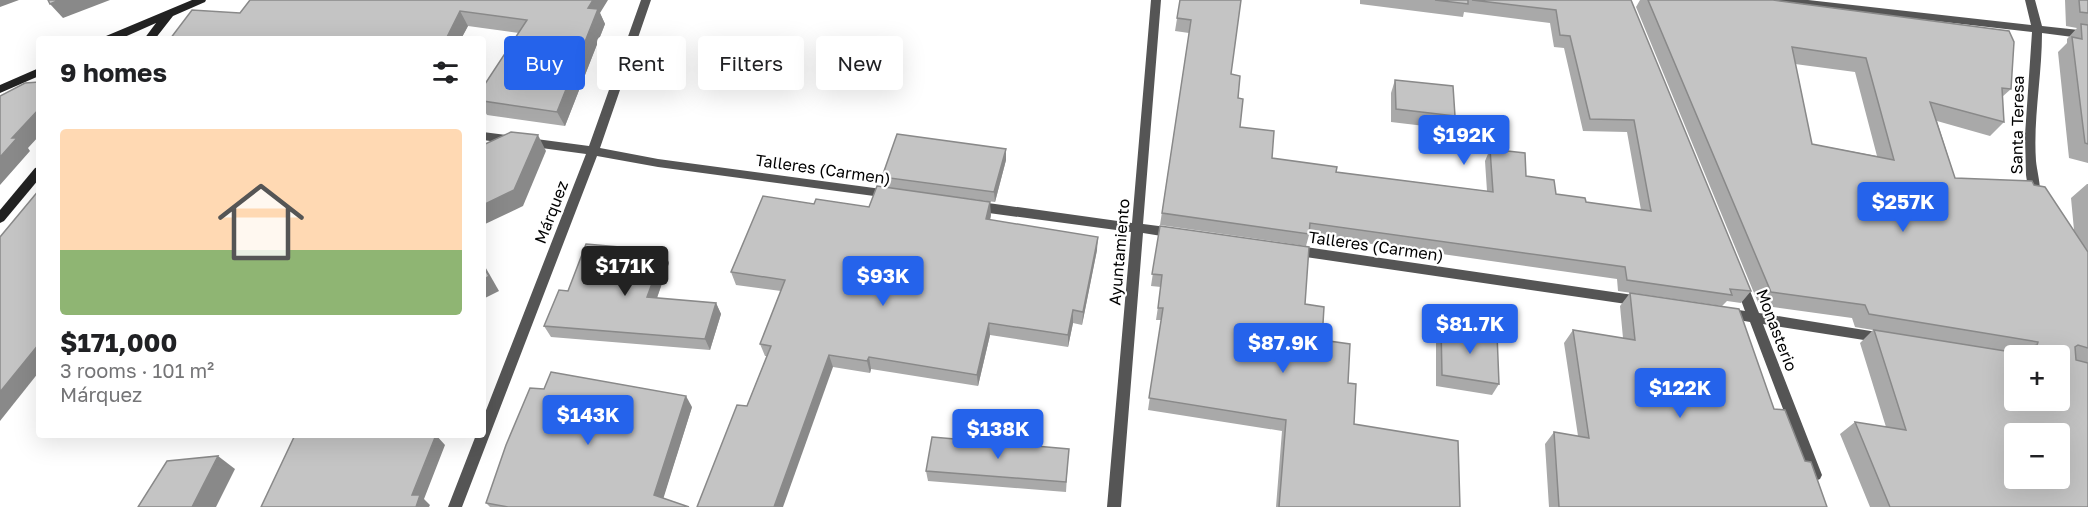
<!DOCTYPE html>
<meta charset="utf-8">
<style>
body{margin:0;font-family:"Golos Text",sans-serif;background:#f2f2f2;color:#202124;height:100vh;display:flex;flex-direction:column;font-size:22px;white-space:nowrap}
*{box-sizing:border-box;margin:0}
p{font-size:20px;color:#757577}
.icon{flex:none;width:33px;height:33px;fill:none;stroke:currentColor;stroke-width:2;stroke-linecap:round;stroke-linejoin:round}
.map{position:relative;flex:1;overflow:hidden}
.sheet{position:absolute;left:36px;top:36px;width:450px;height:402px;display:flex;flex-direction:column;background:#fff;border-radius:6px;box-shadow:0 6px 24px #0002}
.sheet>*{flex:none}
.hud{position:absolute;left:504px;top:36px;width:570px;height:54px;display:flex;gap:12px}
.fabs{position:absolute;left:2004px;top:345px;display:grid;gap:12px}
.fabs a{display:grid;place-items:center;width:66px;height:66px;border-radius:6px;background:#fff;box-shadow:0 6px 24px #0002;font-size:30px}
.price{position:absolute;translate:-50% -51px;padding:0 14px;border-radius:6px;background:#2563eb;color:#fff;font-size:20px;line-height:39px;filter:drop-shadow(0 2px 3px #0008)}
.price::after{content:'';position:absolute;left:50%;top:36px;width:18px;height:14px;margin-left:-9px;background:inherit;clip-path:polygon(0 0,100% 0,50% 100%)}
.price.current{background:#222;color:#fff}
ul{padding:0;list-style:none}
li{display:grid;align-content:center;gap:12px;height:318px;padding:0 24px}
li+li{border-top:2px solid #e0e0e0}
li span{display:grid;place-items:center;height:186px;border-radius:6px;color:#555}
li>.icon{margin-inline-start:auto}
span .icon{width:108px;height:108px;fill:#fffc;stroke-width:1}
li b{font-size:26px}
h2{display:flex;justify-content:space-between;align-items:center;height:72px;padding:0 24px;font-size:26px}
.chip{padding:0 21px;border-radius:6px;background:#fff;box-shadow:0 6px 24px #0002;font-size:21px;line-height:54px}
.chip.current{background:#2563eb;color:#fff}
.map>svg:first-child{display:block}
</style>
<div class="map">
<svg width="2088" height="507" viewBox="0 0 2088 507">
<rect width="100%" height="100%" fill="#fff"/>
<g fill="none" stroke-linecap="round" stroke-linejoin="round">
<g fill="#555" fill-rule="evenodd">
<polygon points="641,0 651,0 600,148 658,159 889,190 895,194 889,198 658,167 597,156 462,507 448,507 476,435 483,435 483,418 586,154 483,140 483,132 589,146"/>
<polygon points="1151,0 1161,0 1143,224 1174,228 1178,230 1180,233 1178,236 1174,238 1143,233 1121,507 1107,507 1131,232 974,211 968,206 974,201 1132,223"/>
<path d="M 1772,0 L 1808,0 L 2031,25 L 2025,0 L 2035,0 L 2042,26 L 2088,31 L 2088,39 L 2042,33 C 2042,76 2033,119 2036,161 C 2037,172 2042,188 2039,198 L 2035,200 L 2029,195 L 2026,175 L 2025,135 L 2032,32 L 1777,3 Z"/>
<polygon points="1292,245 1640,296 1644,297 1646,301 1644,305 1640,306 1292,255 1288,253 1286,250 1288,247"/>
<polygon points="1740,276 1744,277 1746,281 1759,313 1883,333 1887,334 1889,338 1887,342 1883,343 1763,324 1822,475 1820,479 1815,481 1810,479 1808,475 1750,322 1722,317 1720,313 1722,309 1726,308 1745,311 1734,281 1736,277"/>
</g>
<g fill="#222" fill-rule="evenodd">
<polygon points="192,0 206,0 205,2 173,16 155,39 144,39 156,23 120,39 105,39 106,36"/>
<polygon points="39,68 39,76 0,93 0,85"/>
<polygon points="39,167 39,179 4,221 0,223 0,210 35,168"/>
</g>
</g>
<g fill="#a9a9a9" fill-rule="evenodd">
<polygon points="250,0 600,13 605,24 565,126 487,115 483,108 483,87 519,33 468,26 461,39 170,39 240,13"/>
<polygon points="1180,0 1231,74 1238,98 1240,127 1272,158 1336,172 1487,191 1485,161 1490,149 1526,176 1556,194 1586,202 1641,210 1627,132 1583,131 1564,48 1554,47 1550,23 1464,12 1463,17 1360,4 1360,0 1631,0 1751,291 1741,303 1727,301 1722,306 1618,291 1617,279 1309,235 1306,246 1160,225 1189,33 1175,31"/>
<path d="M 1640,0 L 1648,0 L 2011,89 L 2002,97 L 2004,122 L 1990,136 L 1937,121 L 1955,178 L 2034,185 L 2074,230 L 2071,198 L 2087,184 L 2088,184 L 2088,507 L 1870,507 L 1840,434 L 1855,422 L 1886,427 L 1860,343 L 1873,330 L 1855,327 L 1852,318 L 1759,305 L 1636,7 ZM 1795,64 L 1855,72 L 1877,156 L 1812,144 Z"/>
<polygon points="2065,0 2088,0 2088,163 2069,158 2058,52 2067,43 2067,39 2077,28 2066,26"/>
<polygon points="1395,80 1455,116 1450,129 1391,122 1391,93"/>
<polygon points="1006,160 995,202 948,196 991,215 990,220 1097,250 1082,325 1073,323 1068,347 990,335 978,386 871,369 870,373 833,367 747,406 767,356 765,356 760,344 781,291 736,285 731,272 814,204 869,207 884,187 882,177"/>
<polygon points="1160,226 1305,304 1322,340 1348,383 1354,424 1460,507 1276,507 1282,431 1148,410 1161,320 1156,320 1161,287 1151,286"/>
<polygon points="664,251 669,263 657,298 716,303 721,314 710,350 551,337 544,326 568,291"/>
<polygon points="1630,293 1774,409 1805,461 1827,507 1549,507 1545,444 1554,432 1578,436 1564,343 1573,330 1623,338 1620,306"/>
<polygon points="1441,326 1499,384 1492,395 1436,386 1436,337"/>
<polygon points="692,407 663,498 689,507 490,507 486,503"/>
<polygon points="1068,459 1066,492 928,481 926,471"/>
</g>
<g fill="#898989">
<polygon points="0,0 19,0 0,7"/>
<polygon points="59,0 110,0 63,18 50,4"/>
<polygon points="593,0 608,0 600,13 605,24 565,126 557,112 588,8"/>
<polygon points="460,11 468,26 461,39 446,39"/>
<polygon points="39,109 39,136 28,148 30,151 0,185 0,157 12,138"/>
<polygon points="538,135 546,151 523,206 483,225 483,205"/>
<polygon points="1006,149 1006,160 995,202 994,192"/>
<polygon points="990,202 991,215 987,232 986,219"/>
<polygon points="1098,237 1097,250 1082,325 1083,312"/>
<polygon points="664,251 669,263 653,309 647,297"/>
<polygon points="483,263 499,291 483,299"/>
<polygon points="716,303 721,314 710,350 705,339"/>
<polygon points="1073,310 1073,323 1068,347 1068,335"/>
<polygon points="989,323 990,335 978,386 977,375"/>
<polygon points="39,344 39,372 0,421 0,392"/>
<polygon points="829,355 833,367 783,507 774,507"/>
<polygon points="869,357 871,369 870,373 867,361"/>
<polygon points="686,396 692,407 661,506 654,495"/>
<polygon points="436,435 445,445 424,499 430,505 429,507 416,507 412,495"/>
<polygon points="218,456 235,469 216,507 192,507"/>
</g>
<g fill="#c4c4c4" stroke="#898989" stroke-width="1.5" fill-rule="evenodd">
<polygon points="48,0 59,0 50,4"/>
<polygon points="250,0 593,0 588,8 598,9 557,112 483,101 483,87 527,20 460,11 446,39 170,39 192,10 240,13"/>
<polygon points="1180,0 1241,0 1231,74 1240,76 1238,98 1243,99 1240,127 1274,131 1272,158 1337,167 1336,172 1493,192 1490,149 1525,153 1526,176 1554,180 1556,194 1585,198 1586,202 1651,211 1634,120 1590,119 1570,36 1560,35 1556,10 1472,0 1631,0 1751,291 1730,289 1732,295 1627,280 1625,267 1310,223 1309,234 1162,213 1191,20 1177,18"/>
<polygon points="1435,0 1468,0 1468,4"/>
<path d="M 1648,0 L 1773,0 L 2009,31 L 2014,42 L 2011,89 L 2002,88 L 2004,122 L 1930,102 L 1955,178 L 2032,181 L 2034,185 L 2045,187 L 2088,252 L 2088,348 L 2078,345 L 2075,347 L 2076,360 L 2088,363 L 2088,507 L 1890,507 L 1855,422 L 1906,430 L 1874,330 L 2030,355 L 2033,352 L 2033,346 L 2037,345 L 2038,342 L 1869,314 L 1865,305 L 1771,292 ZM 1792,47 L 1866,58 L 1894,160 L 1812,144 ZM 2014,356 L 2060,356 L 2060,400 L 2014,400 ZM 2014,434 L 2060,434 L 2060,478 L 2014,478 Z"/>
<polygon points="2079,0 2088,0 2088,13 2080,12"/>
<polygon points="2081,24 2088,25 2088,144 2085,143 2072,37 2082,39"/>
<polygon points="1395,80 1453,86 1455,116 1396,109"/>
<polygon points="39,82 39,109 12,138 17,138 0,157 0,96 25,83"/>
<polygon points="511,132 538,135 514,190 483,205 483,145"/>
<polygon points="897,134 1006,149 994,192 882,177"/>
<polygon points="877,186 990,202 986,219 1098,237 1083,312 1073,310 1068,335 989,323 977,375 869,357 867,361 829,355 774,507 697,507 737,405 747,406 771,346 760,344 785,280 731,272 763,196 814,204 816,199 869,207"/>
<polygon points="39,190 39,344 0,392 0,237"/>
<polygon points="1160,226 1309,247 1305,304 1324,307 1322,340 1350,344 1348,383 1356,384 1354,424 1458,441 1460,507 1279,507 1286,420 1149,398 1163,308 1158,308 1162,275 1152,274"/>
<polygon points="586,244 664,251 647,297 716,303 705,339 544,326 559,290 568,291"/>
<polygon points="483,266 489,276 483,280"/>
<polygon points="1630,293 1739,309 1774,409 1785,410 1805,461 1811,462 1827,507 1559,507 1554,432 1589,438 1573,330 1635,340"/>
<polygon points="1441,326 1497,334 1499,384 1442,375"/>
<polygon points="551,372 686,396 654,495 689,507 508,507 486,503 506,445 530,388 544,389"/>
<polygon points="295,435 436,435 412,495 420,495 416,507 261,507"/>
<polygon points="932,437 1069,449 1066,482 926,471"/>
<polygon points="218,456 192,507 138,507 167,461"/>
</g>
<g text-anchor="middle" stroke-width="4.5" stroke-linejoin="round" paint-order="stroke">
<g font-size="16" fill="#000" stroke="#fff">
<text transform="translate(2017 125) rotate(-89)" y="6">Santa Teresa</text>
<text transform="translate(823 169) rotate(8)" y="6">Talleres (Carmen)</text>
<text transform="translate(551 212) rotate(-69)" y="6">Márquez</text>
<text transform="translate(1376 246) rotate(8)" y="6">Talleres (Carmen)</text>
<text transform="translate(1119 252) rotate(-85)" y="6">Ayuntamiento</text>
<text transform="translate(1777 330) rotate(69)" y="6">Monasterio</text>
</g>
</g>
</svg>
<div class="fabs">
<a>+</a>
<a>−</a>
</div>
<b class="price" style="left:1464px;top:166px">$192K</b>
<b class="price" style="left:1903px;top:233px">$257K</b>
<b class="price current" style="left:625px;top:297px">$171K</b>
<b class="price" style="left:883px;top:307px">$93K</b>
<b class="price" style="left:1470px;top:355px">$81.7K</b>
<b class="price" style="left:1283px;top:374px">$87.9K</b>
<b class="price" style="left:1680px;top:419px">$122K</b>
<b class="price" style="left:588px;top:446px">$143K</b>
<b class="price" style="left:998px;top:460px">$138K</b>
<div class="hud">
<a class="chip current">Buy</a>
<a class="chip">Rent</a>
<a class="chip">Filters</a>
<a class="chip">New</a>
</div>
<section class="sheet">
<h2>9 homes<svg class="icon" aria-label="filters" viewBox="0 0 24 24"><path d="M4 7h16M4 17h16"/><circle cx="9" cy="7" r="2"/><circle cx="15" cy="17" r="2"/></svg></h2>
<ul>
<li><span style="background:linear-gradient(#ffd9b3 65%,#8fb573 0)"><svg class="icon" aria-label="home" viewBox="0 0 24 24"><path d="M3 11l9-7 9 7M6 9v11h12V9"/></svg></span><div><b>$171,000</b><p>3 rooms · 101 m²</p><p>Márquez</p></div></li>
</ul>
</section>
</div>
